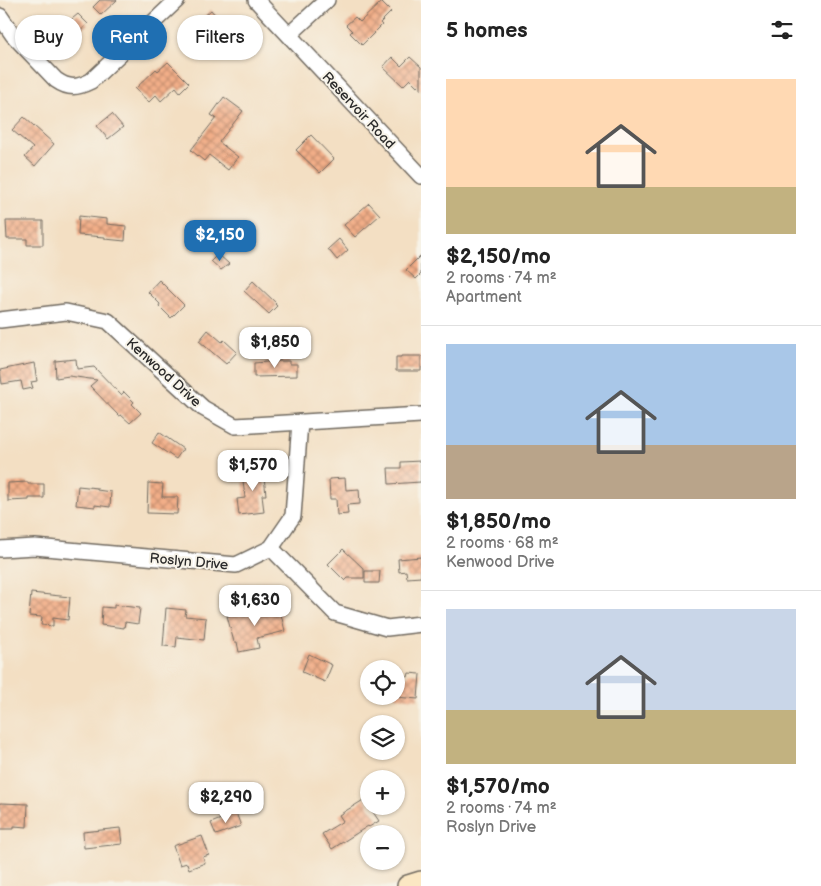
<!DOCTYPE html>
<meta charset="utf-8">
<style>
body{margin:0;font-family:"Balsamiq Sans",sans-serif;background:#f6f6f6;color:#222;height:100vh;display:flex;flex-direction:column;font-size:19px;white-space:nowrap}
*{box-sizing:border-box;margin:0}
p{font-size:16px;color:#767676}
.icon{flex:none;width:28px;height:28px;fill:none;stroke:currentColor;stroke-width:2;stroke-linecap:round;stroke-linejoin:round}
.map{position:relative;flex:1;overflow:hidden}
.sheet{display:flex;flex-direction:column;background:#fff;width:400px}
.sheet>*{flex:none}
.guide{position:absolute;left:15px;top:15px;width:330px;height:45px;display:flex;gap:10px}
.fabs{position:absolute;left:360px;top:660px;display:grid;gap:10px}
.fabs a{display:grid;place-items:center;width:45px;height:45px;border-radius:50%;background:#fff;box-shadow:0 1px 4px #0004;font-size:25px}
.price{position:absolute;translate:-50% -42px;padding:0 11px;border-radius:10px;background:#fff;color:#222;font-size:16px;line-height:32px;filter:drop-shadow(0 1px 2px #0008)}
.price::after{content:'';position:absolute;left:50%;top:30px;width:15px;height:11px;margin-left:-8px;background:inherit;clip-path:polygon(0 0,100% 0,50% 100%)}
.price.active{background:#1f6fb2;color:#fff}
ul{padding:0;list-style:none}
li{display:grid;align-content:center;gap:10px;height:265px;padding:0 25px}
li+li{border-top:1px solid #e0e0e0}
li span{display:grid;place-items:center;height:155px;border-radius:0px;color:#555}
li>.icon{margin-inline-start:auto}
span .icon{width:90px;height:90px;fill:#fffc;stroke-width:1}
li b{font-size:21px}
h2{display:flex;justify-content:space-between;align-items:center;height:60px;padding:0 25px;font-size:21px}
.tag{padding:0 18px;border-radius:22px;background:#fff;box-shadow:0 1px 4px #0004;font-size:18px;line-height:45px}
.tag.active{background:#1f6fb2;color:#fff}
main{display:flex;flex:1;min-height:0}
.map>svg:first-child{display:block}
</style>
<main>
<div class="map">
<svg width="421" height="886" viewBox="0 0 421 886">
<defs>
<pattern id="building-cross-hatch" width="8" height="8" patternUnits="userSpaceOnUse" patternTransform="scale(1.25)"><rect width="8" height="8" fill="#f2ae88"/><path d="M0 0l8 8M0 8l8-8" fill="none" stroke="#c48e6f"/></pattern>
</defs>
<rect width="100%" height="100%" fill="#f7f3e8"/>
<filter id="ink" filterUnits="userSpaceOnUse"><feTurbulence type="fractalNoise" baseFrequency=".02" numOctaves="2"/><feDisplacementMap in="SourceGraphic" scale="10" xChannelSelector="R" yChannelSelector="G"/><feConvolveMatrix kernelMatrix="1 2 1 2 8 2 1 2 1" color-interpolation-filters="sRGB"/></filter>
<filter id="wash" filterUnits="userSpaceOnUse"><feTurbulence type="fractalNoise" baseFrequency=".0096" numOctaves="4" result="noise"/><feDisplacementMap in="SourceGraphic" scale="20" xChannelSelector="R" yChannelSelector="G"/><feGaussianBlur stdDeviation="1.12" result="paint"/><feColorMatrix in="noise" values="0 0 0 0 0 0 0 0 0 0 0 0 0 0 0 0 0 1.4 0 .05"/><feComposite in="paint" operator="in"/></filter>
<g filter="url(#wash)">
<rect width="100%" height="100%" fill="#f3dfc3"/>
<g id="blocks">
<g fill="url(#building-cross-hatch)">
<polygon points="100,0 117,0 101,15 93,7"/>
<polygon points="381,2 391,12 380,23 382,25 362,45 350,33 352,31 346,25 355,17 360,22"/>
<polygon points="211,10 223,24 212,33 200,20"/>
<polygon points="78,14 88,24 77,34 81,39 66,53 51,36"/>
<polygon points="237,39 246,49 236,58 227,48"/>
<polygon points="392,57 401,66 410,57 421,67 421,90 410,79 403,86 383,67"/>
<polygon points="168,62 189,83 180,92 176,87 161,101 156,95 149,102 135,89 156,69 158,71"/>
<polygon points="224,97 243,111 219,142 238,157 228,170 209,155 204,161 191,150 216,118 211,115"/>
<polygon points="112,114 123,127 108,139 97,126"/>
<polygon points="24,117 54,144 35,166 25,157 33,148 12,130"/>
<polygon points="311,135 334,159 320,173 296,150"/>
<polygon points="369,203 380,215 355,237 344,225"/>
<polygon points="79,216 107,219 107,224 126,226 125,241 105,239 105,237 78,235"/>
<polygon points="6,221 43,221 43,245 27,245 27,239 7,239"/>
<polygon points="339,239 348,250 337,260 328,249"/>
<polygon points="218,254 229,264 221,270 211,261"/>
<polygon points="421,255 421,274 416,279 406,270"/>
<polygon points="159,280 184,305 171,318 159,306 160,304 148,292"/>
<polygon points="253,281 276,303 275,304 277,306 269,314 244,291"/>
<polygon points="208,330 222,342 224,340 237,352 226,364 199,341"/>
<polygon points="401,356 421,356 421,371 396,371 396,357 401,357"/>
<polygon points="76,359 77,369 94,367 121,395 124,392 134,402 132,404 141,413 130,423 121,415 119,416 90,386 97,380 69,376 56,378 55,361"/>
<polygon points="278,361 289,361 289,364 297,364 297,376 254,377 254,363"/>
<polygon points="34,363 37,381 31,382 33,388 23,390 21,381 2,384 0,370"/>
<polygon points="159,432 183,449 176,459 152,443"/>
<polygon points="421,461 421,482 389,484 388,468 401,468 401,462"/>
<polygon points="263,468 266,495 262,495 264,512 239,515 237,499 245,498 242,471"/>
<polygon points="345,478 346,490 359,489 360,504 347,505 348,514 337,515 336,499 330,499 329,479"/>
<polygon points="28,482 28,484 44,484 44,498 29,498 29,500 8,501 8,483"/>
<polygon points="148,483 163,484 162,497 178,497 177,514 147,513"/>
<polygon points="78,486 97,488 97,490 111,492 110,507 95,505 95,507 76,505"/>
<polygon points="343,549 364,569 364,578 348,578 345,581 328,564"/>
<polygon points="421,557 421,577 407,578 406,571 399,572 398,559"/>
<polygon points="365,571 380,571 379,583 365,583"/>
<polygon points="31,593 70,597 68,620 53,618 53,626 41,625 42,617 29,616"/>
<polygon points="114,605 140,608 138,624 125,622 124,628 101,625 102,607 114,608"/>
<polygon points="279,606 285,631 257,638 259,648 239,652 237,642 234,642 227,616 242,613 242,615"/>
<polygon points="166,608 186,610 185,616 206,618 204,640 177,637 176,647 163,646"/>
<polygon points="309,654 332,665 325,682 302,672"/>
<polygon points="409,673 420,674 418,699 396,697 396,676 408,677"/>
<polygon points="365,799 369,806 379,821 369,827 368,826 332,849 322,834 343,821 339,815"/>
<polygon points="0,803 28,804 27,827 14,826 14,829 0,829"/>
<polygon points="236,813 241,826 216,835 211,823"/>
<polygon points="120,828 122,844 84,848 83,832"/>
<polygon points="202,836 209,855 203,857 205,863 189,869 187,863 180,865 173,846"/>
</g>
</g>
</g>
<g filter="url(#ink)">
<use href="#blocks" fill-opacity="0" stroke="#716a60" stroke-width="1"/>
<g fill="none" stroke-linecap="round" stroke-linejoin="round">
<defs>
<g id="street">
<polyline points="256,0 421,176"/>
<path d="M 0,16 L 13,35 L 56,80 C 69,89 77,88 91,81 L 177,0"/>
<polyline points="289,35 327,0"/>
<polyline points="0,320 66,312 108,321 203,408 235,426 421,415"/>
<polyline points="271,548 335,613 387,628 421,624"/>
<polyline points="0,549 35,547 236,565 271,548 293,516 300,422"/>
</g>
<polyline id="secondary" points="408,886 421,882"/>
</defs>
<use href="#street" stroke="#716a60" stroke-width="18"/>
<use href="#secondary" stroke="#716a60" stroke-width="24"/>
<use href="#street" stroke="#fff" stroke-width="15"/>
<use href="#secondary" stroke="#fbe7c3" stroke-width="21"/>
</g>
</g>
<g text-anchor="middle" stroke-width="4" stroke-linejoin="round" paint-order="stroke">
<g font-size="14" fill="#2b2b2b" stroke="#f7f3e8">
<text transform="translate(359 110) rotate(47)" y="5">Reservoir Road</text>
<text transform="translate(164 372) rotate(42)" y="5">Kenwood Drive</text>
<text transform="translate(189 561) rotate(5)" y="5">Roslyn Drive</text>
</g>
</g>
</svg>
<div class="fabs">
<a><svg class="icon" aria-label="locate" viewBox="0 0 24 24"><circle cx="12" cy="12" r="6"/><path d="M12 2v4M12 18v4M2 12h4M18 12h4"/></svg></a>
<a><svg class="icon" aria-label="layers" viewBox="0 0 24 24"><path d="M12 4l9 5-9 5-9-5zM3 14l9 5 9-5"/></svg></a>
<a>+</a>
<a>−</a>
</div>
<b class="price active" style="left:220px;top:262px">$2,150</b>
<b class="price" style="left:275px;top:369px">$1,850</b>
<b class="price" style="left:253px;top:492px">$1,570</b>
<b class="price" style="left:255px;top:627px">$1,630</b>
<b class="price" style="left:226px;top:824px">$2,290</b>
<div class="guide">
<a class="tag">Buy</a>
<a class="tag active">Rent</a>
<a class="tag">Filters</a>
</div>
</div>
<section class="sheet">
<h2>5 homes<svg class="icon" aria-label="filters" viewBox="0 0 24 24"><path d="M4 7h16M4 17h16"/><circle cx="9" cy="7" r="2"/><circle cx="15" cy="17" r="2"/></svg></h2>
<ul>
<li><span style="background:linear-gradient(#ffd9b3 70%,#c2b280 0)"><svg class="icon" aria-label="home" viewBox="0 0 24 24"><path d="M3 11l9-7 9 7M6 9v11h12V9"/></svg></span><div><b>$2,150/mo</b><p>2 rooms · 74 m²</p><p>Apartment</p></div></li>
<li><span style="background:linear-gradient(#a9c7e8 65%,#b9a48a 0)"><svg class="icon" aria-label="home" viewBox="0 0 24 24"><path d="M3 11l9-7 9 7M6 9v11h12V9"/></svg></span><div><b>$1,850/mo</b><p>2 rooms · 68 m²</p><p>Kenwood Drive</p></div></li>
<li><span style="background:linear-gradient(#c9d6e8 65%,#c2b280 0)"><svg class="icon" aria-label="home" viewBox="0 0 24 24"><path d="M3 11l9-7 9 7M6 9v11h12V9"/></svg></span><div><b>$1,570/mo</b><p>2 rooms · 74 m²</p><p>Roslyn Drive</p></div></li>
</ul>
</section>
</main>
